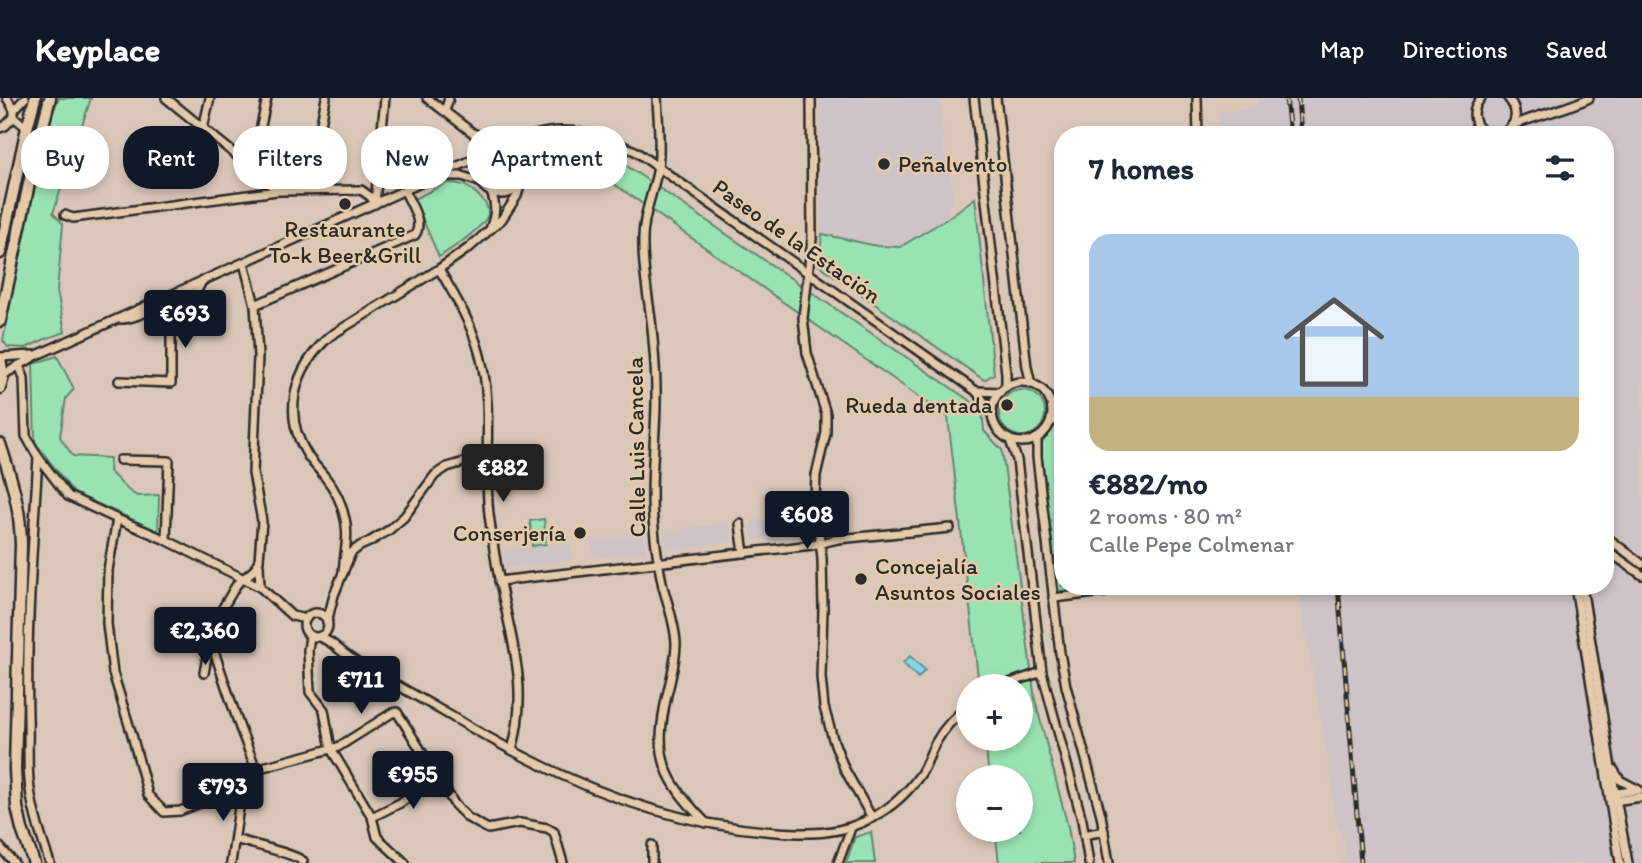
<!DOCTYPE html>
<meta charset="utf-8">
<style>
body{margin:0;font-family:Itim,sans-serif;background:#f6f6f7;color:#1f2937;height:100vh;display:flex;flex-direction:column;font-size:26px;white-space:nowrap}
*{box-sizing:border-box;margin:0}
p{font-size:23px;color:#747a83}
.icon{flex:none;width:38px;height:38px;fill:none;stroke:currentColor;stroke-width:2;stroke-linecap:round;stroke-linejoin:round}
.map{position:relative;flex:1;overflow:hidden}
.details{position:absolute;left:1054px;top:28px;width:560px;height:469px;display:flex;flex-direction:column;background:#fff;border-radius:28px;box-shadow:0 4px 10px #0003}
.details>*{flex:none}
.hud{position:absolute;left:21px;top:28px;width:665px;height:63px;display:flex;gap:14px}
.buttons{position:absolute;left:956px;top:576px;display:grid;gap:14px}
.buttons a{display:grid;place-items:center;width:77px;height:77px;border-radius:50%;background:#fff;box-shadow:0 4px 10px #0003;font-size:35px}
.price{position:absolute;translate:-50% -60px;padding:0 16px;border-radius:7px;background:#111827;color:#fff;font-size:23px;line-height:46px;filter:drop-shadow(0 2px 4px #0008)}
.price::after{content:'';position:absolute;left:50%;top:42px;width:21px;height:16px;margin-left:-10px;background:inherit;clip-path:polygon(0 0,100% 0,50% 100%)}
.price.selected{background:#222;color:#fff}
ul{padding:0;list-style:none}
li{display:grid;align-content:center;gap:14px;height:371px;padding:0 35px}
li span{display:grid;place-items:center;height:217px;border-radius:21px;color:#555}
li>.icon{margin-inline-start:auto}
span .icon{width:126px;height:126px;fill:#fffc;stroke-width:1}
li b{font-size:30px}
h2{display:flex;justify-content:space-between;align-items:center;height:84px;padding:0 35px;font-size:30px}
.chip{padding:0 24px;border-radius:28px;background:#fff;box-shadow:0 4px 10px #0003;font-size:24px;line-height:63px}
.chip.selected{background:#111827;color:#fff}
header{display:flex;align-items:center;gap:42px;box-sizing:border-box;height:98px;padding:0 35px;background:#111827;color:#fff}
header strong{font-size:33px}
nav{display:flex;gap:38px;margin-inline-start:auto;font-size:24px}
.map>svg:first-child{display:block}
</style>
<header>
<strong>Keyplace</strong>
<nav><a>Map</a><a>Directions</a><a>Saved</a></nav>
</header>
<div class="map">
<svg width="1642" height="765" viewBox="0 0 1642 765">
<rect width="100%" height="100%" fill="#dac7b8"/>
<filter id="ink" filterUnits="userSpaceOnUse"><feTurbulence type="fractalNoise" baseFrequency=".0143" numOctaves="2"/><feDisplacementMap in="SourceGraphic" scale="14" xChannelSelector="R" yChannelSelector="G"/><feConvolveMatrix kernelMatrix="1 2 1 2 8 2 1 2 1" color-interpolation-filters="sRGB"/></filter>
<g filter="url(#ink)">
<g fill="#cec3c7">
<polygon points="819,0 940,0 944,55 951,79 952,101 945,122 900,149 877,148 822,136 820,134 821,78"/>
<polygon points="1258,0 1642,0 1642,765 1342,765 1345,747 1336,724 1328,660 1297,488 1605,488 1605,37 1220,37 1219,14 1251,11 1258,5"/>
<polygon points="808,418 810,436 752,442 751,423"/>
<polygon points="729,425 732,444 666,452 664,433"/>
<polygon points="644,436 646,454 593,460 592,442"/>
<polygon points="570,444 572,462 506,470 504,452"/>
</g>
<g fill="#99e3b2" stroke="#62876e" stroke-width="2">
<polygon points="59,0 91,0 53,115 63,126 57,193 65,234 45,241 26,250 8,249 3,243 6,227 48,25"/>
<path d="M 578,49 L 615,60 L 982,311 L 984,333 L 1002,352 L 1035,602 L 1068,729 L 1074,765 L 999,765 L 995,732 L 1020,732 L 1020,679 L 989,679 L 985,641 L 1020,640 L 1020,588 L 979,588 L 948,319 L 614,86 C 581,74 566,68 532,83 C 541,53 548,51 578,49 Z"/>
<circle cx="501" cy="72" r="18"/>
<path d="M 447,85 C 460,85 467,87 477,96 C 482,102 488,106 488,115 C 488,127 450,152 439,159 L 414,101 Z"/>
<polygon points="975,100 994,276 984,282 819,167 822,136 877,148 900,149 945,122"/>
<polygon points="57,258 74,291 66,300 60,339 73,358 110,360 109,373 128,392 137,398 159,397 158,433 74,395 35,344 33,266"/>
<circle cx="1022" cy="315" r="23"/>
<polygon points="1062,326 1062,488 1101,488 1059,493 1048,425 1041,346 1054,329"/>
<polygon points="544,421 546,446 532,448 530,423"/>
<polygon points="871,734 875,765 846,765 855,739"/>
</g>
<polygon fill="#87d6e5" stroke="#62929b" stroke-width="2" points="910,558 925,572 918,580 903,565"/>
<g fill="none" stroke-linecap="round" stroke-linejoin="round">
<polyline stroke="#b7a89c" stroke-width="7" stroke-dasharray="7 3.5" stroke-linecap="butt" points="1105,494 1155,488"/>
<defs>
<g id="minor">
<polyline points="7,0 14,12 14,19 27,30"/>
<polyline points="166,0 252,70 277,93"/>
<polyline points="427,0 473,35 499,47"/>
<path d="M 657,0 C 658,23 661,46 658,69 C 654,93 643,116 643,141 C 642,171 649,201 652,230 C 654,251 656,273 656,294 C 657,336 649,378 653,421 C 655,443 658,466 663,489 C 668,507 675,526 676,545 C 676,563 671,580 667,597 C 653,659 663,681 706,725"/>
<polyline points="811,0 812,141 803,220 807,255 826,316 826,335 816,377 815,400 822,460 823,511 821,579 824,609 833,641 844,670 872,720"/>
<polyline points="974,0 1006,275 1006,289"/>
<polyline points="996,0 1027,269 1031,286"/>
<polyline points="1197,0 1198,37"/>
<path d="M 1481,0 C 1469,14 1473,31 1491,37"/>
<polyline points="14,12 25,0"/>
<polyline points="445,13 449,0"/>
<path d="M 1511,28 C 1537,17 1564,12 1589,0"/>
<polyline points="0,30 5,28 14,19"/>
<polyline points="203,30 210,0"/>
<polyline points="474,36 484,55"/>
<path d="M 1497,37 C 1516,32 1521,15 1508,0"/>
<path d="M 503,48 C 522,41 544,32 564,33 C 587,33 613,43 635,53 L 976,293 L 992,314"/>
<circle cx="501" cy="72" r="24"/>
<path d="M 525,69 C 542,43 548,42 579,38"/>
<polyline points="252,70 267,0"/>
<polyline points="443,78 462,78 480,84"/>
<polyline points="308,92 326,0"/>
<path d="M 491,94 C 496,107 496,115 491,128"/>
<polyline points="375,105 385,0"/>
<polyline points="65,117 73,120 277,93 361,92 371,99 375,106"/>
<polyline points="244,165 255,207 258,258 253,375 262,423 259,462 254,472 237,486 212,528 210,541 240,630 256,671"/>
<path d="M 439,171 C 455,198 472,226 480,257 C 494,310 483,363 489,416 C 492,439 495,462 500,485 C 512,544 529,591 512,652"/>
<polyline points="175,207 187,197 197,193 202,183"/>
<path d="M 255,207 L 415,137 C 424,124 410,106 405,93"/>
<path d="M 121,221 C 139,222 157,201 171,220"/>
<polyline points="0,259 33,257"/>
<polyline points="19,267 24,280 26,338 38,359 68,398 117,421 166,442 260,489"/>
<polyline points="3,277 37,257 483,57"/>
<polyline points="119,283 171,285 171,220 175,207 170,198"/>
<circle cx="1022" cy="314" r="30"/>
<polyline points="976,293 1000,294"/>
<polyline points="1052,310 1062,314"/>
<polyline points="1051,324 1062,320"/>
<polyline points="1037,340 1037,359 1060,555 1066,588 1101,717 1109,765"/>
<polyline points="1010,342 1017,362 1042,574 1082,722 1089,765"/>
<path d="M 38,359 C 33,445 26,531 28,617 C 29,645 26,675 32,703 C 36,724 43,745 50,765"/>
<polyline points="120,362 169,363 166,442"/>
<polyline points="117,421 108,472 107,526 113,575 132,637 148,697 164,714 180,713 242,689 256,671 338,649 392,615 397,614 455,707 468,720 488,731 520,725 547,730 554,734 563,765"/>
<polyline points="740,426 744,455"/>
<polyline points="1605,438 1642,466"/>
<polyline points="1605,451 1642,477"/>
<polyline points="259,467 260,489 292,518 306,521"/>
<path d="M 343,475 C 344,456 350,436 344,417 C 341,403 334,390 325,379 C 320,372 313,366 308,358 C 281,316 294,270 330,238 L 439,171 L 470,149 L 502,121 L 517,98 L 521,85"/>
<polyline points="499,483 812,447 838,441 950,430"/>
<polyline points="1575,488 1620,765"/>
<polyline points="1582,488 1615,695 1628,765"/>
<polyline points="1053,500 1105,494"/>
<circle cx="316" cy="527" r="12"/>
<polyline points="327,524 334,497 351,455 360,448 369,444 389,432 404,419 435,377 447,369 488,357"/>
<polyline points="310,538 308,552 310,594 324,612 331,651 372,719 377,739 405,765"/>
<path d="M 319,539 C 334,544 337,551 349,559 C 363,570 380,577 395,586 C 440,611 483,638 529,661 C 606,701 688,728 776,734 C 810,736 842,737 873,719 C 892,709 908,694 920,677 C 927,667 930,654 936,644 C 944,630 955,618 968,609"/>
<polyline points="204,575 210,542"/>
<polyline points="1001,588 1042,574"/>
<polyline points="1613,671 1620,682 1639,692"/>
<polyline points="1611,696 1638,692"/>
<polyline points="1613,703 1642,699"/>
<polyline points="372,719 400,705 438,679"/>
<polyline points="1084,737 1104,733"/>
<path d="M 235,741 C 250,746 293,755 303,763 L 302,765"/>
<polyline points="652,747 652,765"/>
<polyline points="0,749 14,765"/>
<polyline points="231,765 242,689"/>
<polyline points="838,765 851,730"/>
</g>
<g id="secondary">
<polyline points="0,155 26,34 35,0"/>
<polyline points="0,223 34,62 50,0"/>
<polyline points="0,261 3,277 0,290"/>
<path d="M 0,346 C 12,383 20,407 21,446 L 15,671 L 17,709 L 22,731 L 34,765"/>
</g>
</defs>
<use href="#minor" stroke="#2b2b2b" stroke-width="12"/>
<use href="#secondary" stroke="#2b2b2b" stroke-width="15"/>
<use href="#minor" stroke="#e4caab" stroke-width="7"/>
<use href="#secondary" stroke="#e4caab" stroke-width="10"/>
<defs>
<g id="rail">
<polyline points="1286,0 1290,37"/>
<polyline points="1298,0 1301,37"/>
<polyline points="1338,488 1361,765"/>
</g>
</defs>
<use href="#rail" stroke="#2b2b2b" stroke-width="5"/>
<use href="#rail" stroke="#e4caab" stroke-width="2.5" stroke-dasharray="8" stroke-linecap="butt"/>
</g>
</g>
<g fill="#2b2b2b" stroke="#e4caab" stroke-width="2.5">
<circle cx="884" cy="66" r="7"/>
<circle cx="345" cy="106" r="7"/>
<circle cx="1007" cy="307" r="7"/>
<circle cx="580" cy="435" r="7"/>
<circle cx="861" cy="481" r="7"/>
</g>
<g text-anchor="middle" stroke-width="5" stroke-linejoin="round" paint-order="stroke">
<g font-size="23" fill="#2b2b2b" stroke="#e4caab" text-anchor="start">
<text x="898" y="74">Peñalvento</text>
<text x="345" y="139" text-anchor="middle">Restaurante<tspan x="345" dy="26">To-k Beer&amp;Grill</tspan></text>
<text x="993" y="315" text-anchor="end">Rueda dentada</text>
<text x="566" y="443" text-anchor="end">Conserjería</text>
<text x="875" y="476">Concejalía<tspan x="875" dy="26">Asuntos Sociales</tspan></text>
</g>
<g font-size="23" fill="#2b2b2b" stroke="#e4caab">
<text transform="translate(797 143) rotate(35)" y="8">Paseo de la Estación</text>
<text transform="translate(636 349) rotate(-91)" y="8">Calle Luis Cancela</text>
</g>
</g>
</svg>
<div class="buttons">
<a>+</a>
<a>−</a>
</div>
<b class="price" style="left:185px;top:252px">€693</b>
<b class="price selected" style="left:503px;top:406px">€882</b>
<b class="price" style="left:807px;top:453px">€608</b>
<b class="price" style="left:205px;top:569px">€2,360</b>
<b class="price" style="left:361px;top:618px">€711</b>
<b class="price" style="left:413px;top:713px">€955</b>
<b class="price" style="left:223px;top:725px">€793</b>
<div class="hud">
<a class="chip">Buy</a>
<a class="chip selected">Rent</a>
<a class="chip">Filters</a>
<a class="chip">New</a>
<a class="chip">Apartment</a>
</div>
<section class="details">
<h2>7 homes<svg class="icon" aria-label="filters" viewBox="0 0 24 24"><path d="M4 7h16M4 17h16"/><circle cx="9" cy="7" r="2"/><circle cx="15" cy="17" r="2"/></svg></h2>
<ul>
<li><span style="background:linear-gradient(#a9c7e8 75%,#c2b280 0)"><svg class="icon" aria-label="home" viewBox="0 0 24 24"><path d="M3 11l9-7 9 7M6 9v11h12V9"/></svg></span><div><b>€882/mo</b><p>2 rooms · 80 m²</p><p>Calle Pepe Colmenar</p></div></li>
</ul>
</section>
</div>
